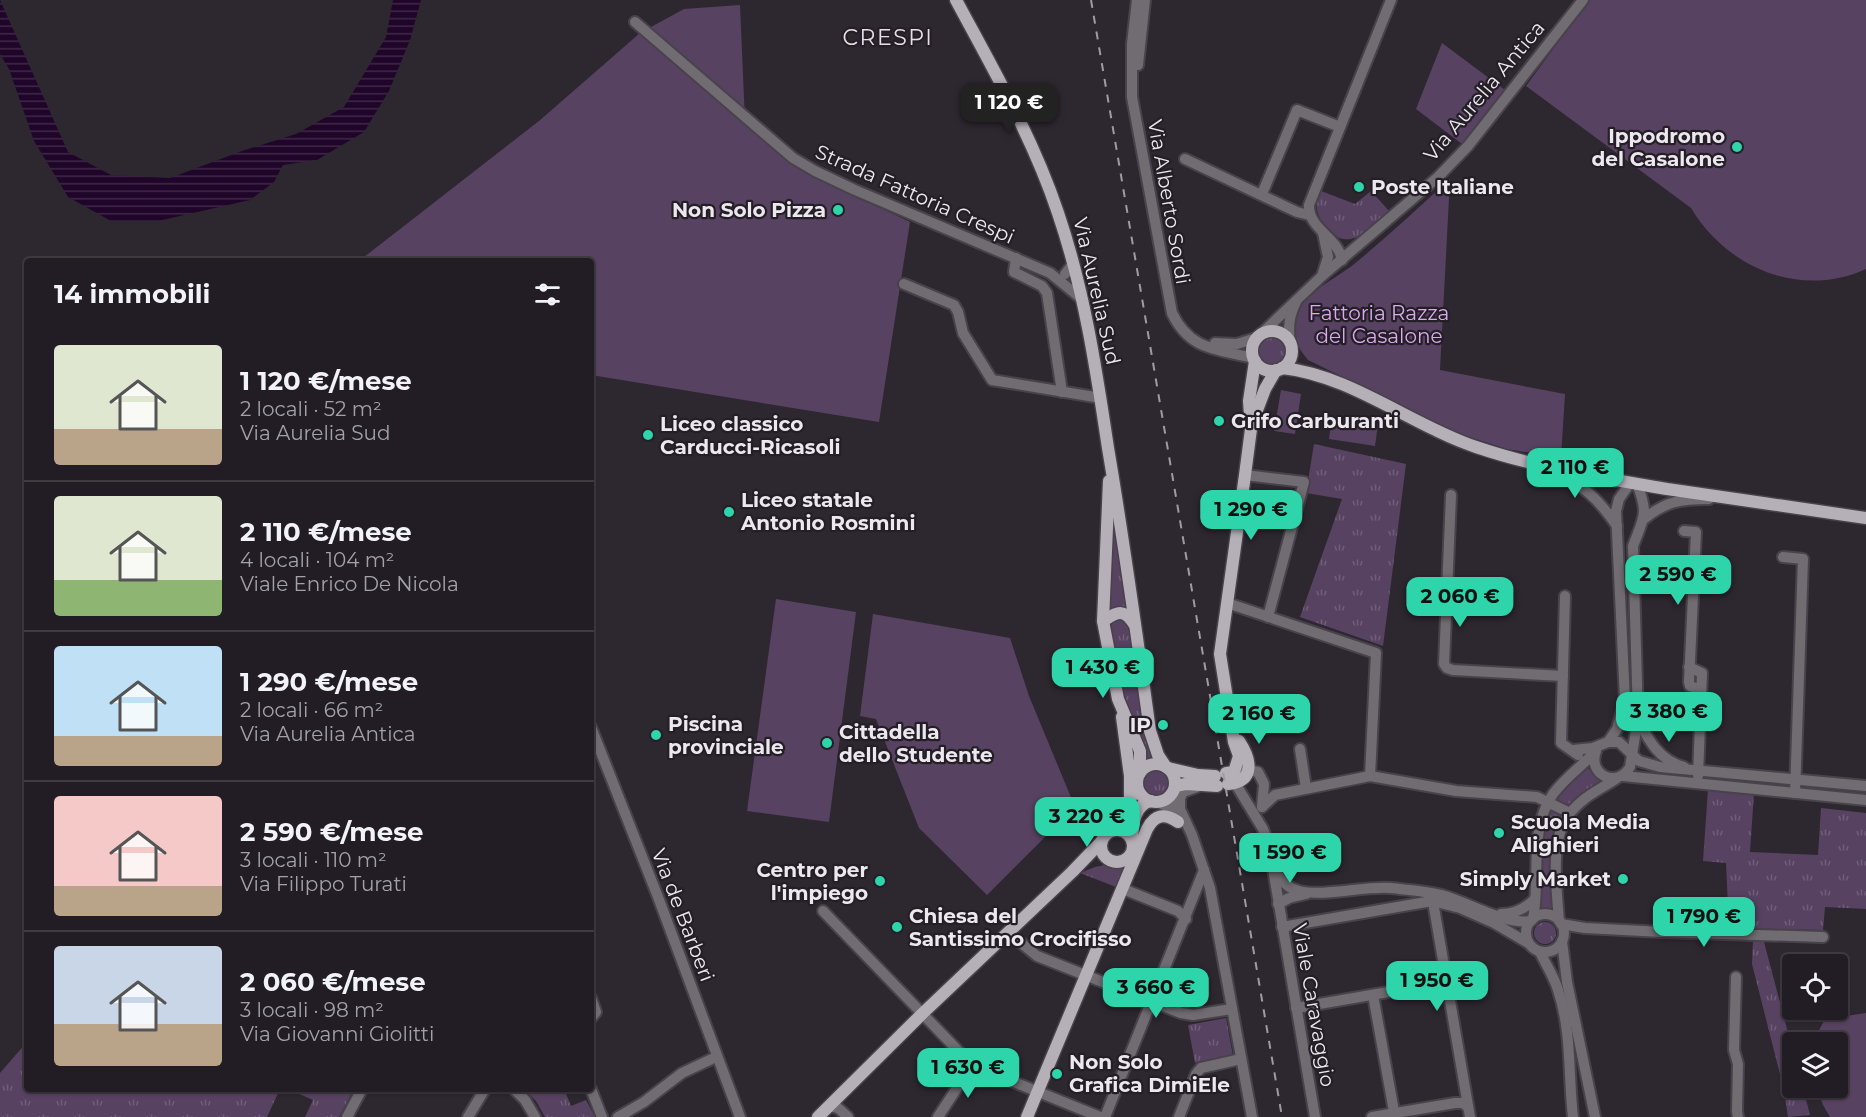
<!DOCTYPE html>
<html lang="it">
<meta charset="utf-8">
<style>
body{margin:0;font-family:Montserrat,sans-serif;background:#2a262c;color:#f1f3f6;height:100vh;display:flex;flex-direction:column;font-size:22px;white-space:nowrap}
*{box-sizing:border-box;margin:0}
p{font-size:20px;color:#a2a2a6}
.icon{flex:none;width:33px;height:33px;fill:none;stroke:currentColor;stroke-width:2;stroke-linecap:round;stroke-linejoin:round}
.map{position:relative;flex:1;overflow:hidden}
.drawer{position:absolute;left:24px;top:258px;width:570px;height:834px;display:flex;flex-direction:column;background:#221d24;border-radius:6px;box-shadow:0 2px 4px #0004,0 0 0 2px #3f3b41}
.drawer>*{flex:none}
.tools{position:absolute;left:1782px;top:954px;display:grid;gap:12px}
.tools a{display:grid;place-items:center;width:66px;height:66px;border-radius:6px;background:#221d24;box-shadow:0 2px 4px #0004,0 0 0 2px #3f3b41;font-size:30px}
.price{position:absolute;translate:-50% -51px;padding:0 14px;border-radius:12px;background:#2ed4aa;color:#111;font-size:20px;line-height:39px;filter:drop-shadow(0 2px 3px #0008)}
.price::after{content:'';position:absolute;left:50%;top:36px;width:18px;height:14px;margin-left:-9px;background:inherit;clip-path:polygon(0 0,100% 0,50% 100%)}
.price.active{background:#222;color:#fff}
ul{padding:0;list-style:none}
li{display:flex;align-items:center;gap:18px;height:150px;padding:0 30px}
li+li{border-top:2px solid #3f3b41}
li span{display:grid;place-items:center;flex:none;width:168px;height:120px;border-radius:6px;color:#555}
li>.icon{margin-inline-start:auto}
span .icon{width:72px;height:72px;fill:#fffc;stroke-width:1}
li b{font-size:26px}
h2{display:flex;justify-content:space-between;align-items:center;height:72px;padding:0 30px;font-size:26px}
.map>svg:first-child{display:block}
</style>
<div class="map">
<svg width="1866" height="1117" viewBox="0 0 1866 1117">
<defs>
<pattern id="grass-tufts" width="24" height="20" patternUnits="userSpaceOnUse" patternTransform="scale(1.5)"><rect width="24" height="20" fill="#584262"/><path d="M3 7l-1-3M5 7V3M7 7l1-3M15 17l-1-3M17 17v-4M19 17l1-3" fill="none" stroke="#705d79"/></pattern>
<pattern id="water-rules" width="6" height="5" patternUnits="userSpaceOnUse" patternTransform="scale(1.5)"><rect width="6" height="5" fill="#1f0529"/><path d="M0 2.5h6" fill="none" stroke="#402948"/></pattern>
</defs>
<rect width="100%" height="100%" fill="#2d2730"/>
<g fill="url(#grass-tufts)">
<path d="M 1321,191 L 1355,204 L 1371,191 L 1390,212 C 1376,223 1358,245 1339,238 C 1324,224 1309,213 1321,191 Z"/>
<circle cx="1272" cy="351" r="13"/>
<polygon points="1314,444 1406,464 1383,646 1300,617 1342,499 1306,493"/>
<polygon points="1111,500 1130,611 1118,607 1107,613"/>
<polygon points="1117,616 1127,621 1154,758 1144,761 1141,746 1120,683 1111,624"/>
<polygon points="1586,767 1603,780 1568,806 1555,799 1564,785"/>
<circle cx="1156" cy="783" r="13"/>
<polygon points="1708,789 1754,793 1750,852 1818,855 1821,808 1866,813 1866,909 1825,907 1823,930 1729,928 1726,863 1703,861"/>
<path d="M 1550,809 L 1563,813 C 1547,844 1554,880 1556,913 L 1537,911 L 1544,828 Z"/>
<polygon points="1105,865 1124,865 1116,887 1080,873 1095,867"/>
<circle cx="1545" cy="933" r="11"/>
<polygon points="1753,941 1764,942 1792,1048 1792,1088 1803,1088 1810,1115 1788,1117 1784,1090 1752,964"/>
<polygon points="1226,1018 1233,1056 1195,1063 1188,1025"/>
<polygon points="27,1042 27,1089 280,1089 267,1117 0,1117 0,1073"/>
<polygon points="288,1089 354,1089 339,1117 305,1117 313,1100"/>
<polygon points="524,1089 564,1089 571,1106 586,1100 595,1117 545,1117 536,1101"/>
</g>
<g fill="#584262">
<path d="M 1589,0 L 1866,0 L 1866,269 C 1800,299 1727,268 1691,208 L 1526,86 Z"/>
<polygon points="740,5 745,122 799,166 836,187 910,222 879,422 591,375 593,334 591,330 591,261 359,261 539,121 640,33 684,9"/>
<polygon points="1442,43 1505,90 1462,144 1416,109"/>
<path d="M 1450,179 L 1440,370 L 1565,394 L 1561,458 L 1507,449 L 1457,433 L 1308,360 C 1295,346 1289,326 1299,309 C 1310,290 1336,278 1353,265 C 1386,238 1418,208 1450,179 Z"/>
<polygon points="1281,390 1301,394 1295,434 1274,431"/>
<polygon points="1332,417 1378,424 1375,446 1329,439"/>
<polygon points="776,599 856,612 829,822 747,811"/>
<polygon points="873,614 1010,638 1029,696 1075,807 987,895 919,828 876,719 860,716"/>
<polygon points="1866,1013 1866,1117 1830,1117 1823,1105 1816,1088 1838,1088 1838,1042 1815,1042 1816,1036 1825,1019"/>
</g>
<polygon fill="url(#water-rules)" points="0,0 68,152 111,175 170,178 242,151 296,134 344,107 386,37 393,0 421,0 410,40 389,91 364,132 317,160 283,165 274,182 250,200 158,221 111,221 68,197 34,141 9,69 0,54"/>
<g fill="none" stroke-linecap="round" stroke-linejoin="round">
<defs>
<g id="minor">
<path d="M 1137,0 L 1132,44 L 1132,97 L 1172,313 C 1190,351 1218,349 1253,358"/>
<polyline points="635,22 793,158 815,171 855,190 1050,273 1083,300"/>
<polyline points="1138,65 1145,0"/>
<polyline points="1185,159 1297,212 1309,215"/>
<polyline points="1262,194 1297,110 1340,127"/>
<polyline points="1016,258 1014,272 1042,286 1047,293 1062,392"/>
<path d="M 1342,260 C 1338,237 1308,229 1309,205 L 1391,0"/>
<polyline points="1065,274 1073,264"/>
<polyline points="1322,276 1328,257 1323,233"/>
<polyline points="904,284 954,305 958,312 963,333 992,380 1101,398"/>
<polyline points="1261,334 1322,276 1438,177 1468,146 1583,0"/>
<path d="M 1290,342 C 1288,327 1289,316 1296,302"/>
<polyline points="1215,343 1237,344 1256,338"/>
<path d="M 1552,471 C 1584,486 1597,497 1617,526"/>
<polyline points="1245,475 1304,482 1268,617"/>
<polyline points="1451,495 1444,664 1447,668 1453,670 1563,676"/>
<path d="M 1644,519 C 1666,501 1681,499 1709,499"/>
<polyline points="1684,531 1696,532 1689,682 1690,686 1701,690"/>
<polyline points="1783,557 1803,559 1795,793"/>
<polyline points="1565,596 1561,743 1578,755"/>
<polyline points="1227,603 1376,653 1370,776"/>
<polyline points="1689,667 1702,673 1698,776"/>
<path d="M 1638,720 C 1649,741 1659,760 1684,767"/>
<polyline points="591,727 658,897 740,1117"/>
<polyline points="1608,742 1617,729 1625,700 1616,511 1619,499 1630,483"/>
<polyline points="1300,749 1306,788"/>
<polyline points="1573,750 1593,748 1608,742 1619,742 1639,761 1660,767 1866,786"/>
<path d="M 1596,751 C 1587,775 1617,789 1630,767 L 1638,718 L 1633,546 C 1644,517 1649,514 1637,484"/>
<polyline points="1234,772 1248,770 1258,772 1264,784 1262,807"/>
<polyline points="1623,776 1866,800"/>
<polyline points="1235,783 1263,829 1269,845 1315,1117"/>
<polyline points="1172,794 1173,801 1180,809 1192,835 1210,888 1252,1117"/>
<polyline points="1158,802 1167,807 1178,822"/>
<polyline points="1262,807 1275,795 1370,776 1456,791 1537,797 1570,813"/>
<polyline points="1180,809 1180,798 1183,792 1197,787"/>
<path d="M 1275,871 C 1281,880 1288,889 1299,891 C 1324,897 1363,886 1391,888 C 1408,890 1426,891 1442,895 C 1468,902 1504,925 1531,921"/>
<polyline points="1123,889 1178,911 1186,919"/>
<polyline points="1432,896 1470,1117"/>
<polyline points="1278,904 1289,898 1306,894"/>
<polyline points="823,911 972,1065 1100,1117"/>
<path d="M 1501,914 C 1515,914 1525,909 1535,899"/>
<circle cx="1545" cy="933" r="19"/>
<path d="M 1533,919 C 1541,879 1528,830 1553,794 C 1565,778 1582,766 1596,751"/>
<path d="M 1559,921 C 1557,892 1550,844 1566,819 C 1570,812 1576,806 1582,801 C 1592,792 1606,786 1617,778"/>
<polyline points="1561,924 1585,928 1662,932 1823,937"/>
<polyline points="1282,927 1432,901 1460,908 1494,923 1528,943"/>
<polyline points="1009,933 1037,956 1181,1013 1193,1015 1232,1009"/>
<polyline points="1562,941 1567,982 1595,1117"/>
<path d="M 1540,952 C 1546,965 1554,976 1558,990 C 1572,1032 1568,1074 1573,1117"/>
<polyline points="1736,977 1734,1050 1738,1064 1737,1111 1738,1117"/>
<polyline points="1373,995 1395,1117"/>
<polyline points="591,998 596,1012 591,1018"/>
<polyline points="1296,1008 1446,982"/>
<polyline points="514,1089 525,1100 535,1117"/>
<polyline points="591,1089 602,1117"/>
<polyline points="829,1106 838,1108 848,1117"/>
<polyline points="347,1117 362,1089"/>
<polyline points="468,1117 485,1089"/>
<polyline points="618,1117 644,1102 682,1073 716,1057"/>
<polyline points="938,1117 972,1065"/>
<polyline points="1105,1117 1204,870"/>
<polyline points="1179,1117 1196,1074 1201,1068 1241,1059"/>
<polyline points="1372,1117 1455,1103 1463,1103 1468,1107"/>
</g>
<g id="major">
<path d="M 956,0 C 993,69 1033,138 1058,213 C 1084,289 1096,368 1108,448 C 1124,542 1137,636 1150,731 L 1158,755 L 1166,767"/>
<circle cx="1272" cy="351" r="20"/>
<path d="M 1282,368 C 1350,375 1411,425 1476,447 C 1538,468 1603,478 1667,489 C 1733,499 1800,508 1866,518"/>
<polyline points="1254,418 1265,389 1276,370"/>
<polyline points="1109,481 1103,621 1118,699 1140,751 1140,773"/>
<path d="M 1103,621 C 1116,613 1123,607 1134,624"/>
<polyline points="1122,717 1130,776 1130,799"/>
<circle cx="1156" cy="783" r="19"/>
<polyline points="1168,768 1198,775 1215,776"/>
<polyline points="1226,773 1234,772 1239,756 1234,742 1220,654 1245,475 1251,429 1249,401 1255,361"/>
<path d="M 1228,784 C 1256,781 1251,759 1239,741"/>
<polyline points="1175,786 1186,784 1217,786"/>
<circle cx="1117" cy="846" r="16"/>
<polyline points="1110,831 1125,812 1133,793"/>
<path d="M 1132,839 C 1133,824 1134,805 1151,801"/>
<polyline points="818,1117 923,1013 1072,872 1101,842"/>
<path d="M 1027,1117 L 1147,829 C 1155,814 1165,813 1178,822"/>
</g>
</defs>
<use href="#minor" stroke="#48424b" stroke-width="14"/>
<use href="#major" stroke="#48424b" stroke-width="15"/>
<use href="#minor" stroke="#706c71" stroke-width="10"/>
<use href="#major" stroke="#b5afb8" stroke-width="12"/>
<polyline stroke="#a09ba2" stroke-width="2" stroke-dasharray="8 8" stroke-linecap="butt" points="1091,0 1282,1117"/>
</g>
<g fill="#2ed4aa" stroke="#241e26" stroke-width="2">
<circle cx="1737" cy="147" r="6"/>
<circle cx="1359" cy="187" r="6"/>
<circle cx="838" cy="210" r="6"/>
<circle cx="1219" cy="421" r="6"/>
<circle cx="648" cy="435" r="6"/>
<circle cx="729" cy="512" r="6"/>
<circle cx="1163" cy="725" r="6"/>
<circle cx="656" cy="735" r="6"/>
<circle cx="827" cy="743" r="6"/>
<circle cx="1499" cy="833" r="6"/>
<circle cx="1623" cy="879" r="6"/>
<circle cx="880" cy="881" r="6"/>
<circle cx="897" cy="927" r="6"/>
<circle cx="1057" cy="1074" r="6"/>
</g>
<g text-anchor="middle" stroke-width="4.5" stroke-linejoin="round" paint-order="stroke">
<g font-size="20" fill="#ece8ee" stroke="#241e26">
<text transform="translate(1484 91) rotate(-50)" y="7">Via Aurelia Antica</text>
<text transform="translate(915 194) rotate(24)" y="7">Strada Fattoria Crespi</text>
<text transform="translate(1169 202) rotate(80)" y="7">Via Alberto Sordi</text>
<text transform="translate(1097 291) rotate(77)" y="7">Via Aurelia Sud</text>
<text transform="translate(683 915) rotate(69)" y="7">Via de Barberi</text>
<text transform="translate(1314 1005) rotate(80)" y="7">Viale Caravaggio</text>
</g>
<g font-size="20" font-weight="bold" fill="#ece8ee" stroke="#241e26" text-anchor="start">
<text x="1725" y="143" text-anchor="end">Ippodromo<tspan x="1725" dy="23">del Casalone</tspan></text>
<text x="1371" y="194">Poste Italiane</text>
<text x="826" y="217" text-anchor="end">Non Solo Pizza</text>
<text x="1231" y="428">Grifo Carburanti</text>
<text x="660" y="431">Liceo classico<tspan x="660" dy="23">Carducci-Ricasoli</tspan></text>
<text x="741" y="507">Liceo statale<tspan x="741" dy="23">Antonio Rosmini</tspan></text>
<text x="668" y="731">Piscina<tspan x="668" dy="23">provinciale</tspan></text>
<text x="1151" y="732" text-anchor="end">IP</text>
<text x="839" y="739">Cittadella<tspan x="839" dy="23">dello Studente</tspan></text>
<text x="1511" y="829">Scuola Media<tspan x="1511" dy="23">Alighieri</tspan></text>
<text x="868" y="877" text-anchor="end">Centro per<tspan x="868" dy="23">l'impiego</tspan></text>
<text x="1611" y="886" text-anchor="end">Simply Market</text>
<text x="909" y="923">Chiesa del<tspan x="909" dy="23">Santissimo Crocifisso</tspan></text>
<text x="1069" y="1069">Non Solo<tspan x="1069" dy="23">Grafica DimiEle</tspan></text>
</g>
<g font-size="20" fill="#d9aaec" stroke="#241e26">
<text x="1379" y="320">Fattoria Razza<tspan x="1379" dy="23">del Casalone</tspan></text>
</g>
<g font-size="22" letter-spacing="1.5" fill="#e7deeb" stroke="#241e26">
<text x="888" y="45">CRESPI</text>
</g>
</g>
</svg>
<div class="tools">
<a><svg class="icon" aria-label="locate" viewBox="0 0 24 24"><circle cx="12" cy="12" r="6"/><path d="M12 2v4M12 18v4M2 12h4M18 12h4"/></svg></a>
<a><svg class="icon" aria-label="layers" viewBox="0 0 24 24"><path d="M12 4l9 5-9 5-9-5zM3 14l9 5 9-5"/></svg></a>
</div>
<b class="price active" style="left:1009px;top:134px">1 120 €</b>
<b class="price" style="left:1575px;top:499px">2 110 €</b>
<b class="price" style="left:1251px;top:541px">1 290 €</b>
<b class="price" style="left:1678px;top:606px">2 590 €</b>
<b class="price" style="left:1460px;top:628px">2 060 €</b>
<b class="price" style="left:1103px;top:699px">1 430 €</b>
<b class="price" style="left:1669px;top:743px">3 380 €</b>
<b class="price" style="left:1259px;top:745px">2 160 €</b>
<b class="price" style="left:1087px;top:848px">3 220 €</b>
<b class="price" style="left:1290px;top:884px">1 590 €</b>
<b class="price" style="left:1704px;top:948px">1 790 €</b>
<b class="price" style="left:1437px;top:1012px">1 950 €</b>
<b class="price" style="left:1156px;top:1019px">3 660 €</b>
<b class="price" style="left:968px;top:1099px">1 630 €</b>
<section class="drawer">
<h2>14 immobili<svg class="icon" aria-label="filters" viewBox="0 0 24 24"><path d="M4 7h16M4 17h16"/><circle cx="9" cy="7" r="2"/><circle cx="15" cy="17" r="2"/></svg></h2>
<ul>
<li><span style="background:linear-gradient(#dfe7d0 70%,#b9a48a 0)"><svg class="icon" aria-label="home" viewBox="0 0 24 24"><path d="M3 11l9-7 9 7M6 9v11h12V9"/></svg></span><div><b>1 120 €/mese</b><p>2 locali · 52 m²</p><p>Via Aurelia Sud</p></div></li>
<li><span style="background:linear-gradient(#dfe7d0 70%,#8fb573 0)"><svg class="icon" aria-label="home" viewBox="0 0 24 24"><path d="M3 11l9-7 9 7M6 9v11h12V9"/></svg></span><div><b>2 110 €/mese</b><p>4 locali · 104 m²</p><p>Viale Enrico De Nicola</p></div></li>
<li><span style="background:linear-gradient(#bfe0f5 75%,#b9a48a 0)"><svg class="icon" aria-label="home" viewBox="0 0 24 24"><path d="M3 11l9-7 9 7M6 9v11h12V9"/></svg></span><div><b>1 290 €/mese</b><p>2 locali · 66 m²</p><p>Via Aurelia Antica</p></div></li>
<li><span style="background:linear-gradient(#f6c9c9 75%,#b9a48a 0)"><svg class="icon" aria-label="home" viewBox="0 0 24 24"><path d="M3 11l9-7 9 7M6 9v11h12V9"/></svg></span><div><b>2 590 €/mese</b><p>3 locali · 110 m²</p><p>Via Filippo Turati</p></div></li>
<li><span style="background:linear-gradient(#c9d6e8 65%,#b9a48a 0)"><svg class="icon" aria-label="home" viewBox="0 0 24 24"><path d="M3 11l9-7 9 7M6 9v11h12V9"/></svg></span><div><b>2 060 €/mese</b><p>3 locali · 98 m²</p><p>Via Giovanni Giolitti</p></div></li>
</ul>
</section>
</div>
